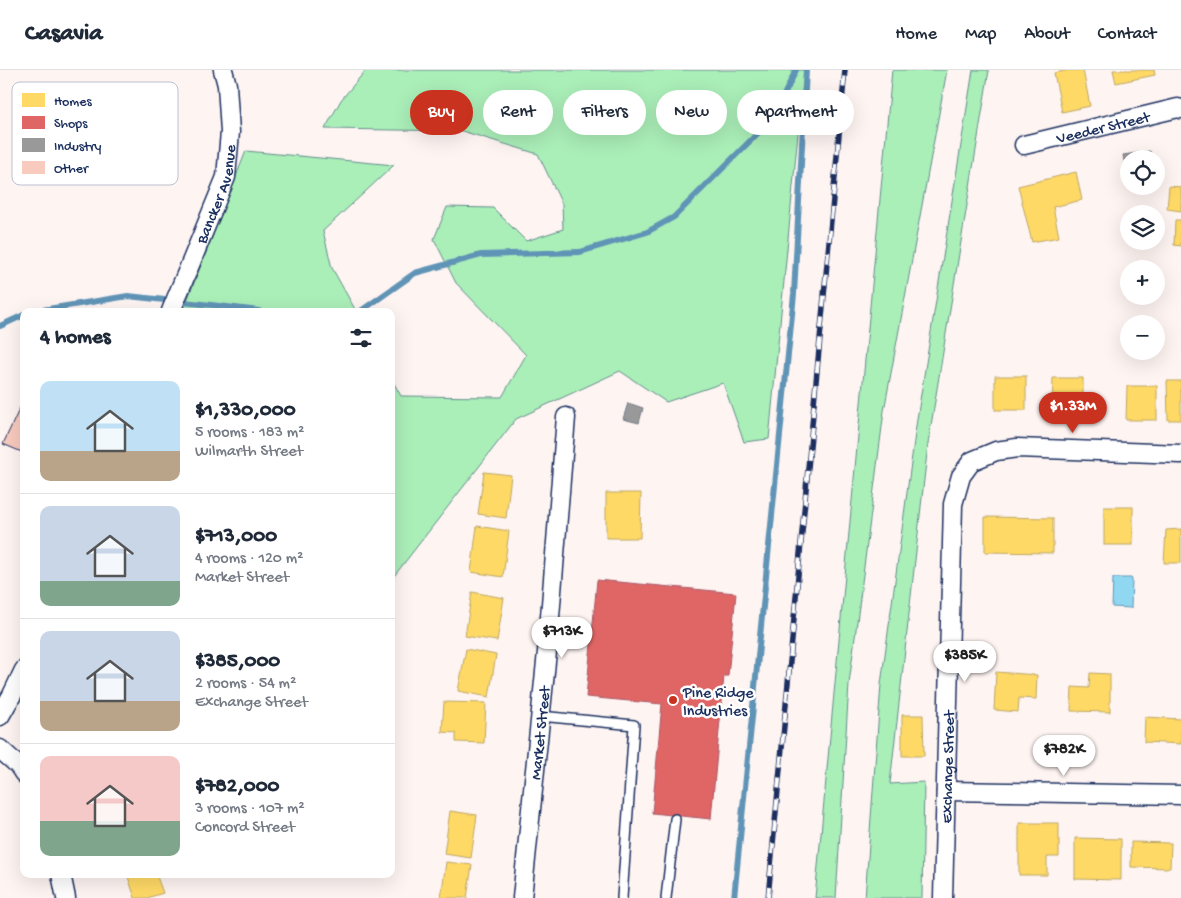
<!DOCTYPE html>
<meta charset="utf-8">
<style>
body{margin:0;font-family:"Gochi Hand",sans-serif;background:#f6f6f7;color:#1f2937;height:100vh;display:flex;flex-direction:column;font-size:19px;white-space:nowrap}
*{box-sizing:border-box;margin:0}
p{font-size:16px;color:#747a83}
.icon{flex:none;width:28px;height:28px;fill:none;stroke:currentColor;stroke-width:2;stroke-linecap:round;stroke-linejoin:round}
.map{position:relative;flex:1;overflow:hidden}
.panel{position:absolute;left:20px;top:238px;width:375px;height:570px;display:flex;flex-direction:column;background:#fff;border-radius:10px;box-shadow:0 5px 20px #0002}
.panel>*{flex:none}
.guide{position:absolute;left:410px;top:20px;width:475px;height:45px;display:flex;gap:10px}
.tools{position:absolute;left:1120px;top:80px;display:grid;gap:10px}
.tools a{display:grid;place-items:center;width:45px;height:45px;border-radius:50%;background:#fff;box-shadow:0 5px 20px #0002;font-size:25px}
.price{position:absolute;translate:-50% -42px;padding:0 11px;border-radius:18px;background:#fff;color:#222;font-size:16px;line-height:32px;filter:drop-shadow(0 1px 2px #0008)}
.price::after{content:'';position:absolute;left:50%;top:30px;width:15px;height:11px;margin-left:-8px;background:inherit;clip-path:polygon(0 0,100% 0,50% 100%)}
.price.active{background:#c8321e;color:#fff}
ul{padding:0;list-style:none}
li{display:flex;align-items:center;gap:15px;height:125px;padding:0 20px}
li+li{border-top:1px solid #e0e1e3}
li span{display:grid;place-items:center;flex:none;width:140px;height:100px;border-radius:10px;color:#555}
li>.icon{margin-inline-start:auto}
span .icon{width:60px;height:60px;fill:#fffc;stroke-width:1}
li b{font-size:21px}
h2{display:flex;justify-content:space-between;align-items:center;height:60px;padding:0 20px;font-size:21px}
.pill{padding:0 18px;border-radius:22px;background:#fff;box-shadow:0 5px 20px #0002;font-size:18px;line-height:45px}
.pill.active{background:#c8321e;color:#fff}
header{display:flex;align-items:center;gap:30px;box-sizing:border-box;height:70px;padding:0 25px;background:#fff;border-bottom:1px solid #e0e1e3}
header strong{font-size:24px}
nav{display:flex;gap:28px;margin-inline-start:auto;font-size:18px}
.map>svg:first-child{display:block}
</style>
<header>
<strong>Casavia</strong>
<nav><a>Home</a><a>Map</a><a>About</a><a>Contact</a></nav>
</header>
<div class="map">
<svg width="1181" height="828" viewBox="0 0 1181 828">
<rect width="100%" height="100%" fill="#fef4f2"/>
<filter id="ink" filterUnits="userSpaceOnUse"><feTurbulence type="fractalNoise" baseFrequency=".02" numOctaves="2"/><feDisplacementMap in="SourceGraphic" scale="10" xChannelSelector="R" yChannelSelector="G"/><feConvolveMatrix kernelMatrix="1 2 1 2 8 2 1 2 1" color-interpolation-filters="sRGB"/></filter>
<g filter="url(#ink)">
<g fill="#aaeeb8" stroke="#628e8b">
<polygon points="366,0 804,0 769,369 744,372 723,313 666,332 620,301 516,349 391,510 391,308 401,326 502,327 526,285 456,213 434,169 447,137 493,138 526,171 563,159 562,134 538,84 462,61 325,59 341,30"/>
<polygon points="892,0 947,0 884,341 849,614 836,828 815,828"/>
<polygon points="973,0 989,0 928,374 890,714 924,712 922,828 865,828 881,614 917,349"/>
<polygon points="246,81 394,95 323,161 332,198 356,241 183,241"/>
</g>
<polygon fill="#90d8f1" stroke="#6194b6" points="1113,508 1132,508 1131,538 1112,537"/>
<g fill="#ffd966" stroke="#bba664">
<polygon points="1070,0 1083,0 1090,36 1062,42 1054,3"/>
<polygon points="1113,0 1154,0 1155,5 1116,13"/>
<polygon points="1076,102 1082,130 1053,137 1059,167 1032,172 1018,116"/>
<polygon points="1169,116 1181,117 1181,141 1167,139"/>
<polygon points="1175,150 1181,150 1181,176 1174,175"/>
<rect x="995" y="306" width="31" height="34"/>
<polygon points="1053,308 1083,308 1083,342 1052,342"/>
<polygon points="1167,311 1181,311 1181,350 1168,350"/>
<polygon points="1127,316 1157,316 1157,350 1126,350"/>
<polygon points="484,402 511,405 506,448 478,444"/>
<polygon points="606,423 641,423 640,468 606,468"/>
<rect x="1104" y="437" width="29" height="38"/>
<polygon points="985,447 1053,448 1053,483 985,482"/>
<polygon points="477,456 509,461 503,507 471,502"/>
<polygon points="1181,459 1181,493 1164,493 1166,460"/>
<polygon points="472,522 504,528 497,571 465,566"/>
<polygon points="466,579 496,585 489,627 458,621"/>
<polygon points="996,602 1037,605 1036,629 1019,628 1018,642 994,640"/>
<polygon points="1090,603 1110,604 1110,642 1071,641 1072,617 1089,618"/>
<polygon points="444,632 486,633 484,673 456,672 456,663 442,662"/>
<polygon points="902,645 923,645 924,686 902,686"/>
<polygon points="1145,647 1181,649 1181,674 1144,672"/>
<polygon points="450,741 477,745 471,788 444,784"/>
<polygon points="1019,753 1059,753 1059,787 1047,787 1047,805 1019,805"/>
<polygon points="1075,768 1121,769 1121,810 1075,809"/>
<polygon points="1131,772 1171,773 1170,798 1131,797"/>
<polygon points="446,792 472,795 467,828 441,828"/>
<polygon points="127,804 156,804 163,823 147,828 135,828"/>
</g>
<polygon fill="#e06666" stroke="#a55664" points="597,510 736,523 728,606 724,606 711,749 652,743 662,634 586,627"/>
<g fill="#999" stroke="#737987">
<polygon points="1150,81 1151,89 1129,89 1129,109 1127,109 1123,85"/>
<polygon points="628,333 643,338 639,353 623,349"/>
</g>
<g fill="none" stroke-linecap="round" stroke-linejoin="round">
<g stroke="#6194b6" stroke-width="6">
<polyline points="36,241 128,226 211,235 259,241"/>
<polyline points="361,241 415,203 481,185 580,182 647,162 674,147 757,64 776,42 796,0"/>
<polyline points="0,256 24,245"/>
<polyline points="734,828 794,224 806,0"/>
</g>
</g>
<polygon fill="#f9cabe" stroke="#1b2f5e" points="24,329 24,383 3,374"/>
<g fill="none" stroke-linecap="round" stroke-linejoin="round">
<defs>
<g id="lane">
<polyline points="540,646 634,655 622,828"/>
<polyline points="666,828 675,749"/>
</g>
<g id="street">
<path id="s1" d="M 1024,75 L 1178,38 L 1181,39"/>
<path id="s2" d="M 171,241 L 226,107 L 230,62 L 227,15 L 223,0"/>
<polyline points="0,646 12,625 24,600"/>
<polyline points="0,679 18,695 24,704"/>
<polyline points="946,721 1181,725"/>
<polyline points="61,804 66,828"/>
<path id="s3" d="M 522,828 L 548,572 L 566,347"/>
<path id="s4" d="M 943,828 L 953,434 L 961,406 L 972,391 L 996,381 L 1017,378 L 1181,384"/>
</g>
</defs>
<use href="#lane" stroke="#1b2f5e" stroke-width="12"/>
<use href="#street" stroke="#1b2f5e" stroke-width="21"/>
<use href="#lane" stroke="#fff" stroke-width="9"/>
<use href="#street" stroke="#fff" stroke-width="18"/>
<defs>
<polyline id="rail" points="768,828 845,0"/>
</defs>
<use href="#rail" stroke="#1b2f5e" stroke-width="5.5"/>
<use href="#rail" stroke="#fff" stroke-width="4" stroke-dasharray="11" stroke-linecap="butt"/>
</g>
</g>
<circle fill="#c8321e" stroke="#fff" stroke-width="2" cx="673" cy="630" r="5"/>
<g text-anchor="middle" stroke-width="5" stroke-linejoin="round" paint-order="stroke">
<g font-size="16" fill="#1b2f5e" stroke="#fff">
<text dy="6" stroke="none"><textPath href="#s1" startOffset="81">Veeder Street</textPath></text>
<text dy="6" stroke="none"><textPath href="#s2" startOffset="126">Bancker Avenue</textPath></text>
<text dy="6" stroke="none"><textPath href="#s3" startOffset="166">Market Street</textPath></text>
<text dy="6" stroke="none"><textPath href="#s4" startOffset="131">Exchange Street</textPath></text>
</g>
<g font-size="16" fill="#1b2f5e" stroke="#fff" text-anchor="start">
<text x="683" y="627">Pine Ridge<tspan x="683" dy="18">Industries</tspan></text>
</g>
</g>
<rect x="12" y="12" width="166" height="103" rx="8" fill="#fff" stroke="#bbc1cf" stroke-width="1"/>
<rect x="22" y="23" width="23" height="14" fill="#ffd966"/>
<rect x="22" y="46" width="23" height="13" fill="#e06666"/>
<rect x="22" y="68" width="23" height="14" fill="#999"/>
<rect x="22" y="91" width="23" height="13" fill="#f9cabe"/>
<g font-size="14" fill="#1b2f5e">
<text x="54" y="35">Homes</text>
<text x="54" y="57">Shops</text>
<text x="54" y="80">Industry</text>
<text x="54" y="102">Other</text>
</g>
</svg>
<div class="tools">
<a><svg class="icon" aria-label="locate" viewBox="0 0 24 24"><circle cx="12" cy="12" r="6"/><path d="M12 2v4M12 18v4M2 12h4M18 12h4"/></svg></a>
<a><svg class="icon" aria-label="layers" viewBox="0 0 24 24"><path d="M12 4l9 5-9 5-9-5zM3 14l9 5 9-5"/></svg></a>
<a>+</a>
<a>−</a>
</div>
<b class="price active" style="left:1073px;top:364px">$1.33M</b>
<b class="price" style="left:562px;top:589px">$713K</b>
<b class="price" style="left:965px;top:613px">$385K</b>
<b class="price" style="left:1064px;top:707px">$782K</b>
<div class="guide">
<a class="pill active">Buy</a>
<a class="pill">Rent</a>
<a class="pill">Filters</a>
<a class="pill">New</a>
<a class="pill">Apartment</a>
</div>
<section class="panel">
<h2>4 homes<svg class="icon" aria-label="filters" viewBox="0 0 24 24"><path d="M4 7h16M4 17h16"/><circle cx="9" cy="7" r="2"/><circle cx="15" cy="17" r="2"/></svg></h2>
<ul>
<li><span style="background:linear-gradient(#bfe0f5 70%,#b9a48a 0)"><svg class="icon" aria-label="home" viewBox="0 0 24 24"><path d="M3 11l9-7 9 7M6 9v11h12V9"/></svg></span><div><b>$1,330,000</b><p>5 rooms · 183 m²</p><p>Wilmarth Street</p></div></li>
<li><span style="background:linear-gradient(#c9d6e8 75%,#7fa58c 0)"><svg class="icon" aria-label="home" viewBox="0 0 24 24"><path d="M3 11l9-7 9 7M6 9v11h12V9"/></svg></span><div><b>$713,000</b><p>4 rooms · 120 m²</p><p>Market Street</p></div></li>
<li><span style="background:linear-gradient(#c9d6e8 70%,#b9a48a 0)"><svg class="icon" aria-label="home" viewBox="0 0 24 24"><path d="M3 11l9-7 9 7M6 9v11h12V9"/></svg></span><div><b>$385,000</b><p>2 rooms · 54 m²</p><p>Exchange Street</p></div></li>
<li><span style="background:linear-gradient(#f6c9c9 65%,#7fa58c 0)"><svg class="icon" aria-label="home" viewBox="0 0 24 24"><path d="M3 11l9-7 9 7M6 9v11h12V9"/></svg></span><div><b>$782,000</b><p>3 rooms · 107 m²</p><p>Concord Street</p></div></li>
</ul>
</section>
</div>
